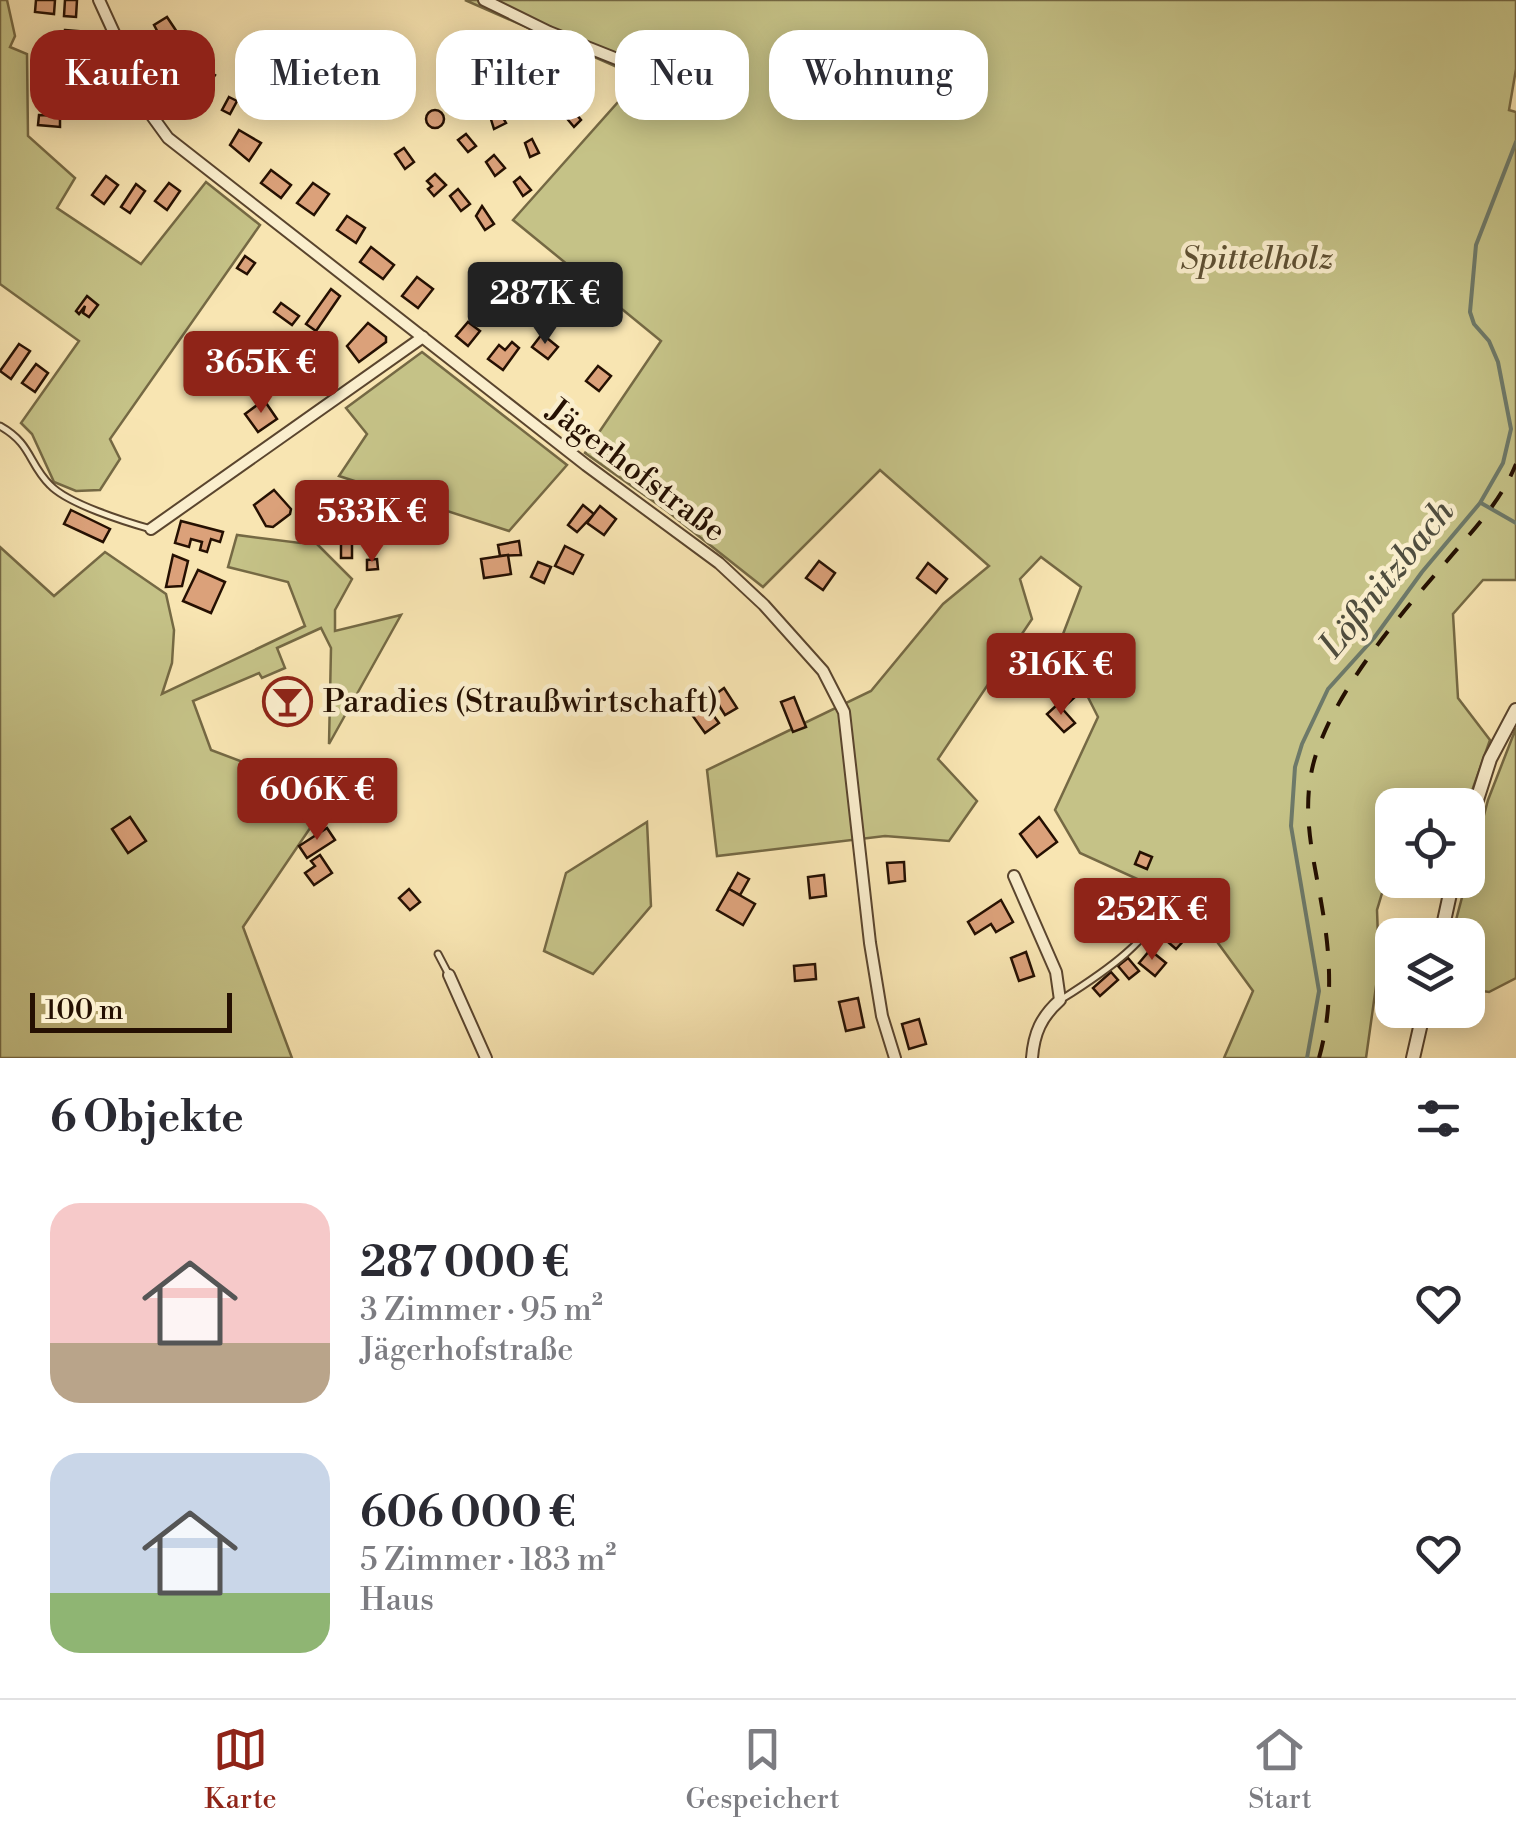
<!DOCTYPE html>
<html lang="de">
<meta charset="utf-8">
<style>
body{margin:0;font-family:"Libre Bodoni",serif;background:#f2f2f3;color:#2b2b33;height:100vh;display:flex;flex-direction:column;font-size:38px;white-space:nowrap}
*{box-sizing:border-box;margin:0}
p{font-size:32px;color:#7c7c81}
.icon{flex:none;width:55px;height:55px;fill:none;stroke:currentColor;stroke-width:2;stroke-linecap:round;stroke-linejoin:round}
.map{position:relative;height:1058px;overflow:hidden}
.sheet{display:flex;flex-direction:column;background:#fff;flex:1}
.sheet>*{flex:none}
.top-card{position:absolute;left:30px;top:30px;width:1000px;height:90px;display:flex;gap:20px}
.fabs{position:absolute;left:1375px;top:788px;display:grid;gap:20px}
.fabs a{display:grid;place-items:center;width:110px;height:110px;border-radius:20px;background:#fff;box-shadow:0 5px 25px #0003;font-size:50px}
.scale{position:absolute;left:30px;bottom:25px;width:202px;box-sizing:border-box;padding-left:10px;border:5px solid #251002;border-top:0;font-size:28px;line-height:35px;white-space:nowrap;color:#251002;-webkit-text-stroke:8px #faeecd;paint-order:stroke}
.price{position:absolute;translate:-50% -85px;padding:0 22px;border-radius:10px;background:#8f2418;color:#fff;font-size:32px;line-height:65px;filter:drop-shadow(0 2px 5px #0008)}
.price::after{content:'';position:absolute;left:50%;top:60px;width:30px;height:22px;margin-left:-15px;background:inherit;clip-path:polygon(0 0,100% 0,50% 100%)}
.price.selected{background:#222;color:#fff}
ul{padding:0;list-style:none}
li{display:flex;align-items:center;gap:30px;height:250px;padding:0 50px}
li span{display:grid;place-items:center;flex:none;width:280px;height:200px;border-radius:30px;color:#555}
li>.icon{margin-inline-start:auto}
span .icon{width:120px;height:120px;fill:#fffc;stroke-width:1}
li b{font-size:42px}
h2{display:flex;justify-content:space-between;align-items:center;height:120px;padding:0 50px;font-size:42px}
.chip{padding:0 35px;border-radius:30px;background:#fff;box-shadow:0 5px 25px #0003;font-size:35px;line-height:90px}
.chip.selected{background:#8f2418;color:#fff}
.tab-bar{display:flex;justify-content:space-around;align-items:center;height:140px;border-top:2px solid #e1e1e2;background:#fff;font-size:28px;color:#7c7c81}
.tab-bar a{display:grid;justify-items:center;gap:5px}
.tab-bar .selected{color:#8f2418}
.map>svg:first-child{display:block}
</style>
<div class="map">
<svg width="1516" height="1058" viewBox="0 0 1516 1058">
<rect width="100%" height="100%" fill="#f8e5b2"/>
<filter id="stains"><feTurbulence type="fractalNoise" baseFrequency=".002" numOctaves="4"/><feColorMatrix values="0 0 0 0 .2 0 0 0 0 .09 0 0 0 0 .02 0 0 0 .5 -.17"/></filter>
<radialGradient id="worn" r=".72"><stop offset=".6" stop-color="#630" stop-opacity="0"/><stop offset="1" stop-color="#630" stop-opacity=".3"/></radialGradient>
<g fill="#c5c287" stroke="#756944" stroke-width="2.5">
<polygon points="0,0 7,0 15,36 10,47 27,54 28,136 75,178 57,208 141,264 206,182 260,225 110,439 120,459 100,490 76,491 54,482 32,434 21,423 79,341 0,284"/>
<polygon points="465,0 1516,0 1516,69 1509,110 1516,112 1516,580 1483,580 1453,614 1458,698 1490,740 1467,805 1392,805 1392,860 1377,910 1379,965 1366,1058 1224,1058 1253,991 1188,902 1080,853 1055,810 1098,717 1060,642 1081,587 1041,557 1020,579 1032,619 938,759 977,801 949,841 885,836 717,856 707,770 871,691 943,604 989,566 880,470 763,587 667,511 585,453 661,341 513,220 634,84 633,74"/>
<polygon points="422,352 567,465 509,531 339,476 367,434 346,408"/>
<polygon points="306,533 352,579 335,610 335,631 401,615 329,744 331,648 321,628 277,648 285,668 262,678 259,673 193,701 211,750 325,793 337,802 323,809 243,927 292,1058 0,1058 0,547 54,596 105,552 166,594 174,630 172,663 162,694 305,626 288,582 228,567 237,535 300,543"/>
<polygon points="1516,728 1516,978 1489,992 1468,989 1468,935 1452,935 1488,800"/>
<polygon points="647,822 651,906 593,974 544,951 566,873"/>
</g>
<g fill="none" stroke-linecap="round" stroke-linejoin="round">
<g stroke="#6d7969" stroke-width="4">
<polyline points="1481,503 1516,523"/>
<polyline points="1307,1058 1319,991 1291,826 1295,767 1302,744 1328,689 1374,638 1422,572 1480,503 1503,463 1511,429 1498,362 1489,341 1474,324 1470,312 1476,245 1516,142"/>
</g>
</g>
<g fill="#dba17a" stroke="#251002" stroke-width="2.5">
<polygon points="36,0 55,0 54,14 35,12"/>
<polygon points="65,0 77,0 76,17 64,16"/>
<polygon points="167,17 177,32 161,38 154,25"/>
<polygon points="65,30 88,32 86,57 64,56"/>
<circle cx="518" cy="51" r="6"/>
<polygon points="198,64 215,75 209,84 213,87 204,101 183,89"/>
<polygon points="474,68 481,81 472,86 465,72"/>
<polygon points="169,77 180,82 174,97 162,92"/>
<polygon points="88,80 114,87 107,108 82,100"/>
<polygon points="544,91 555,104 546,112 537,97"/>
<polygon points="229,97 237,101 230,114 222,110"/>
<polygon points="498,109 506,123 494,129 489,113"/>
<polygon points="572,109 581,120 574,127 564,115"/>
<circle cx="435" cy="119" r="9"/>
<polygon points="39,115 60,116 60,127 38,125"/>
<polygon points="239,130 261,143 249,161 230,145"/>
<polygon points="466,134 476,146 468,152 458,140"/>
<polygon points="532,139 539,153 530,157 525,143"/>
<polygon points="404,148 414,162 405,169 395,154"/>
<polygon points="494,155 505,168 495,176 486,162"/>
<polygon points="271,170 291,185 281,198 261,183"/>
<polygon points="435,174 446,185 434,196 428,189 432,186 427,181"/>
<polygon points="106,176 118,185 104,204 92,195"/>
<polygon points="520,177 531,190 523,196 514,182"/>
<polygon points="169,183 180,191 167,210 155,201"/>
<polygon points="313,183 329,194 314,215 297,203"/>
<polygon points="136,184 145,191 130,213 121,207"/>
<polygon points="458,189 470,204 461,211 450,196"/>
<polygon points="482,206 494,224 485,230 476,216"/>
<polygon points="347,216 365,228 356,243 337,230"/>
<polygon points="371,247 394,265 383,279 360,262"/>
<polygon points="245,256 255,263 247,274 237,268"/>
<polygon points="417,277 433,289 418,308 402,296"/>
<polygon points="331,289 340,296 316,331 306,324"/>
<polygon points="87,296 98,305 89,317 83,313 85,306 79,314 76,311"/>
<polygon points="281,303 299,316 292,325 274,312"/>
<polygon points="468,322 480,331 468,346 456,336"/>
<polygon points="368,323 386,337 386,342 359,362 347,346"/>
<polygon points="542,334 558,347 548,359 532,347"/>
<polygon points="512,342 519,348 503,370 488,359 499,345 505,350"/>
<polygon points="300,343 310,357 319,351 324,358 314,365 321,375 312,382 291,350"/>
<polygon points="19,344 30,351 11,379 0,371"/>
<polygon points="225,348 240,359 223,382 208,371"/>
<polygon points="36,364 48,373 35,392 22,383"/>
<polygon points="598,366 611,376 599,391 586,381"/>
<polygon points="210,372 223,382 217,389 204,380"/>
<polygon points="264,400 277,419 258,432 245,414"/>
<polygon points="274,490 291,509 290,514 273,527 266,526 254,505"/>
<polygon points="583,505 594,514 577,532 568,525"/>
<polygon points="600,506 616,519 604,535 587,523"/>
<polygon points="71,510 110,529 103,542 64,524"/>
<polygon points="181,521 223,532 220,542 211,539 207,552 200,550 202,542 191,539 189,547 175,543"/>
<rect x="341" y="535" width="11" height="23"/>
<polygon points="519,541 521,555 500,556 498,545"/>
<polygon points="565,546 583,555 573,574 555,566"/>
<polygon points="173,555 188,561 182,586 166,587"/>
<polygon points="508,555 511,574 484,578 481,559"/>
<polygon points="377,559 378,569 367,570 367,560"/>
<polygon points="819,561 835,573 823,590 806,578"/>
<polygon points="538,562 551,567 544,583 531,577"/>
<polygon points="928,563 947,579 936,593 917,578"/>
<polygon points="198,570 225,582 211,613 183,601"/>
<polygon points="1029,665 1039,676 1049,667 1075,697 1065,706 1045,684 1033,694 1016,675"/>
<polygon points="724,688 737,708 725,715 713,696"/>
<polygon points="285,691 298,700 290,711 277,703"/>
<polygon points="713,696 719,705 710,711 719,723 705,733 685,705 696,697 702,705"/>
<polygon points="794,697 806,727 793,732 781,702"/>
<polygon points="1058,704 1075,723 1064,732 1047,714"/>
<polygon points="130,817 146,841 128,853 112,829"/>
<polygon points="1039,817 1057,842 1037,857 1020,834"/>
<polygon points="327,828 335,840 307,858 299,846"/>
<polygon points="1140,852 1152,857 1147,869 1135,864"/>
<polygon points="320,855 332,873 314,885 305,873 315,866 311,861"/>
<polygon points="904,862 905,881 889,883 887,863"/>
<polygon points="738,873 749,879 740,895 729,889"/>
<polygon points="824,875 826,896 810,898 808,877"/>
<polygon points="409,889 420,902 410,910 399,898"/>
<polygon points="729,889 755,904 743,925 717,910"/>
<polygon points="1001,900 1013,922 996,932 991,924 975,934 968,922"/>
<polygon points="1170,923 1187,937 1176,949 1160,935"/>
<polygon points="1150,950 1166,963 1155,976 1139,963"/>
<polygon points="1026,952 1034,976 1019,981 1011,958"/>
<polygon points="1128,958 1139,971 1129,979 1118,966"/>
<polygon points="815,964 816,979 795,981 794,966"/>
<polygon points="1111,972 1118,980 1100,996 1093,988"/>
<polygon points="858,998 864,1027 846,1031 839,1002"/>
<polygon points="919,1019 926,1044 909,1049 902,1024"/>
</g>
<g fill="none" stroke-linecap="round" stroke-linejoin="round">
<defs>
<g id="service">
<path d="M 0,426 C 32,444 28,463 50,485 C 68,504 126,522 151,529"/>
<polyline points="438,954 449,975"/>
<path d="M 1062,999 C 1108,970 1149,942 1173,893"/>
</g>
<g id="minor">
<polyline points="99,0 152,116 168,138 586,465 719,563 764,605 823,671 844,712 870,943 882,1016 895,1058"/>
<polyline points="484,0 549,32 627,63 653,79"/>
<polyline points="151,529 423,337"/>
<path d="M 1014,876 L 1056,972 L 1060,1000 C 1041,1017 1034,1033 1032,1058"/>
<polyline points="449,975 486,1058"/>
</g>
<g id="tertiary">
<polyline points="1468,828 1490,759 1516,710"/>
<polyline points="1441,935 1453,880"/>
<polyline points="1413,1058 1424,1010"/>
</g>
</defs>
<use href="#service" stroke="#5a452e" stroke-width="9"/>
<use href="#minor" stroke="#5a452e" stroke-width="14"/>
<use href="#tertiary" stroke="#5a452e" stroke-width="16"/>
<use href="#service" stroke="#faeecd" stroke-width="5"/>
<use href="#minor" stroke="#faeecd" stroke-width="10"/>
<use href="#tertiary" stroke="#faeecd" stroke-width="12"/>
<path stroke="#251002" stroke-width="4" stroke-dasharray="18 18" stroke-linecap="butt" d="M 1319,1058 C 1333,1008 1331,958 1322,907 C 1314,859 1301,814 1313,765 C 1331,694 1399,616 1446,562 C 1473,530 1500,503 1516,464"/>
</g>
<defs>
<symbol id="bar-ring" viewBox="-11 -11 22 22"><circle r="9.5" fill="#faeecd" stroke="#8f2418" stroke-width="1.5"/><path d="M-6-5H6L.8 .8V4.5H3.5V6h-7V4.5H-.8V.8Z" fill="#8f2418"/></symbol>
</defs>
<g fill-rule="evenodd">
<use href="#bar-ring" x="260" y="674" width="55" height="55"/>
</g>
<g text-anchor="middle" stroke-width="9" stroke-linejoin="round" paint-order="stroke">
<g font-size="32" font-style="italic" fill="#5d4e31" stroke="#faeecd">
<text x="1257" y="269">Spittelholz</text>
</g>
<g font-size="32" fill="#251002" stroke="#faeecd">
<text transform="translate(637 470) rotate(37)" y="11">Jägerhofstraße</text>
</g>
<g font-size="32" fill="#251002" stroke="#faeecd" text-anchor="start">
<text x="323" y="712">Paradies (Straußwirtschaft)</text>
</g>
<g font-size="35" font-style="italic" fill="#4f4d3e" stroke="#faeecd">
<text transform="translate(1386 578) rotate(-51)" y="12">Lößnitzbach</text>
</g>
</g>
<rect width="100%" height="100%" filter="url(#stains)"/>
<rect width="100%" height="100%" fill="url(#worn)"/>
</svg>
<div class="fabs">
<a><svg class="icon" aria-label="locate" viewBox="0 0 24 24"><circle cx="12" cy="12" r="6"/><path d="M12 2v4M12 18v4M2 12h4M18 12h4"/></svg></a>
<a><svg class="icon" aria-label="layers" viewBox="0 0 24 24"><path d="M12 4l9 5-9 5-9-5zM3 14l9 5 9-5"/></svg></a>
</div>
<div class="scale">100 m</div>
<b class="price selected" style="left:545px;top:347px">287K €</b>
<b class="price" style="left:261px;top:416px">365K €</b>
<b class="price" style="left:372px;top:565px">533K €</b>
<b class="price" style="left:1061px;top:718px">316K €</b>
<b class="price" style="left:317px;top:843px">606K €</b>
<b class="price" style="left:1152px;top:963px">252K €</b>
<div class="top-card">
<a class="chip selected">Kaufen</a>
<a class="chip">Mieten</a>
<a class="chip">Filter</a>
<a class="chip">Neu</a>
<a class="chip">Wohnung</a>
</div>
</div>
<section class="sheet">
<h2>6 Objekte<svg class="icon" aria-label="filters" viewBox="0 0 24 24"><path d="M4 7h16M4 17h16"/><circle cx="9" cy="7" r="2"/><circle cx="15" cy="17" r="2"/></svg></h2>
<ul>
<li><span style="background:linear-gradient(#f6c9c9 70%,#b9a48a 0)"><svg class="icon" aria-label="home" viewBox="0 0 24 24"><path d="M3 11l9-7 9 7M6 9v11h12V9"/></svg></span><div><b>287 000 €</b><p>3 Zimmer · 95 m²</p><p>Jägerhofstraße</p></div><svg class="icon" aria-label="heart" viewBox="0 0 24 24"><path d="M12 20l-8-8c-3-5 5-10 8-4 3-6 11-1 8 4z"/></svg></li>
<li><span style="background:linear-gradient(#c9d6e8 70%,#8fb573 0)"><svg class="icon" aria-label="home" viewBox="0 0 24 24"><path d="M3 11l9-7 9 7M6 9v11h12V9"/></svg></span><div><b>606 000 €</b><p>5 Zimmer · 183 m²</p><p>Haus</p></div><svg class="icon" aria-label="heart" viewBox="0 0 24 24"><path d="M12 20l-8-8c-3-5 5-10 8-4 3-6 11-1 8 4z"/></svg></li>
</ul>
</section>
<nav class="tab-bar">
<a class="selected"><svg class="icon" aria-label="map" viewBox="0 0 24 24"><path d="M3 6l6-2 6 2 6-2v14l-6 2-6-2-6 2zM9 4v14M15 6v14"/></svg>Karte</a>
<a><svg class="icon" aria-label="saved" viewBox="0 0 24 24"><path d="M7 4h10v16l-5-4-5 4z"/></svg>Gespeichert</a>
<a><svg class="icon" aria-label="home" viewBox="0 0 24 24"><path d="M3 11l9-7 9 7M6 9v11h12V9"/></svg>Start</a>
</nav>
